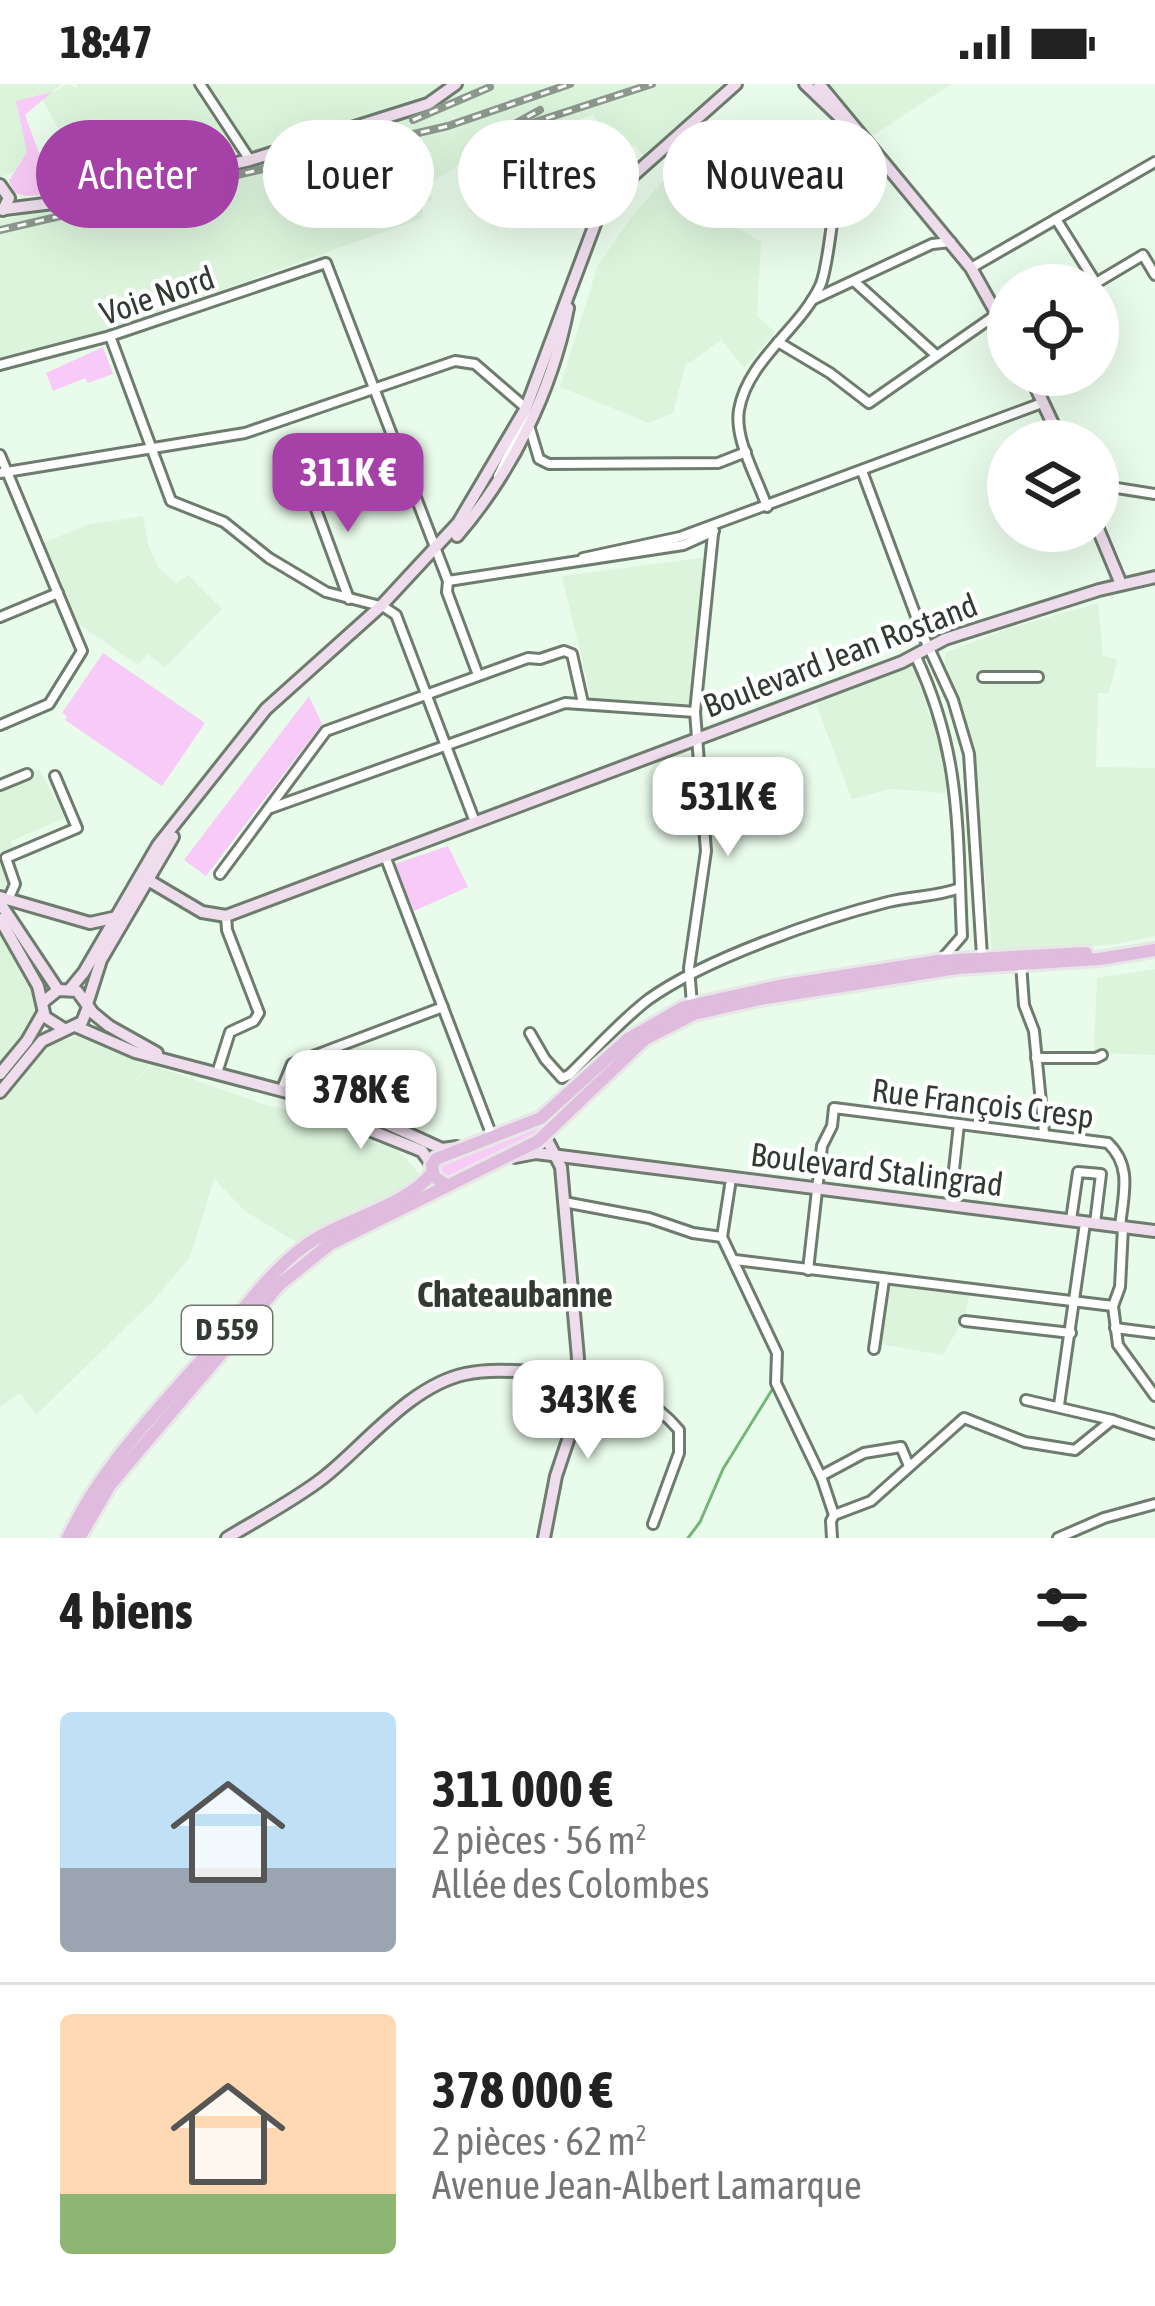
<!DOCTYPE html>
<html lang="fr">
<meta charset="utf-8">
<style>
body{margin:0;font-family:"Asap Condensed",sans-serif;background:#f6f6f6;color:#222;height:100vh;display:flex;flex-direction:column;font-size:45px;white-space:nowrap}
*{box-sizing:border-box;margin:0}
p{font-size:39px;color:#767676}
.icon{flex:none;width:66px;height:66px;fill:none;stroke:currentColor;stroke-width:2;stroke-linecap:round;stroke-linejoin:round}
.map{position:relative;height:1454px;overflow:hidden}
.details{display:flex;flex-direction:column;background:#fff;flex:1}
.details>*{flex:none}
.banner{position:absolute;left:36px;top:36px;width:1083px;height:108px;display:flex;gap:24px}
.controls{position:absolute;left:987px;top:180px;display:grid;gap:24px}
.controls a{display:grid;place-items:center;width:132px;height:132px;border-radius:50%;background:#fff;box-shadow:0 12px 48px #0002;font-size:60px}
.price{position:absolute;translate:-50% -102px;padding:0 27px;border-radius:24px;background:#fff;color:#222;font-size:39px;line-height:78px;filter:drop-shadow(0 3px 6px #0008)}
.price::after{content:'';position:absolute;left:50%;top:72px;width:36px;height:27px;margin-left:-18px;background:inherit;clip-path:polygon(0 0,100% 0,50% 100%)}
.price.current{background:#a642a7;color:#fff}
ul{padding:0;list-style:none}
li{display:flex;align-items:center;gap:36px;height:300px;padding:0 60px}
li+li{border-top:3px solid #e0e0e0}
li span{display:grid;place-items:center;flex:none;width:336px;height:240px;border-radius:12px;color:#555}
li>.icon{margin-inline-start:auto}
span .icon{width:144px;height:144px;fill:#fffc;stroke-width:1}
li b{font-size:51px}
h2{display:flex;justify-content:space-between;align-items:center;height:144px;padding:0 60px;font-size:51px}
.chip{padding:0 42px;border-radius:54px;background:#fff;box-shadow:0 12px 48px #0002;font-size:42px;line-height:108px}
.chip.current{background:#a642a7;color:#fff}
.status{display:flex;justify-content:space-between;align-items:center;height:84px;padding:0 60px;background:#fff;direction:ltr}
.status svg{height:33px;fill:currentColor}
.map>svg:first-child{display:block}
</style>
<div class="status"><b>18:47</b><svg viewBox="0 0 49 12"><path d="M0 12V9h3v3zM5 12V6h3v6zM10 12V3h3v9zM15 12V0h3v12zM26 1h20v11H26zM47 4h2v5h-2z"/></svg></div>
<div class="map">
<svg width="1155" height="1454" viewBox="0 0 1155 1454">
<rect width="100%" height="100%" fill="#e9fbea"/>
<g fill="#dcf4dc">
<polygon points="0,0 61,0 51,10 68,0 76,4 77,0 447,0 434,11 261,68 143,94 95,101 86,95 42,15 23,31 32,60 15,87 0,94"/>
<polygon points="464,0 724,0 646,74 635,62 612,54 593,31 506,58 476,69 425,103 432,115 423,120 423,134 101,249 0,276 0,136 190,94 440,23"/>
<polygon points="825,0 950,0 950,1 872,52"/>
<polygon points="673,85 739,145 761,158 757,232 775,248 744,284 721,256 685,282 673,329 649,339 560,303 598,181 631,134"/>
<polygon points="143,432 148,460 158,483 176,500 188,491 222,525 165,583 148,570 138,581 67,532 38,461 87,441"/>
<polygon points="701,474 710,479 695,628 592,618 562,492"/>
<polygon points="1098,519 1103,571 1117,576 1109,609 1098,609 1096,683 1155,684 1155,852 1110,861 992,867 974,674 944,574 947,568 1007,545"/>
<polygon points="910,575 941,662 947,709 891,705 852,715 813,612"/>
<polygon points="39,685 65,734 11,757 15,770 7,775 15,796 12,809 0,804 0,701"/>
<polygon points="0,845 30,900 36,926 32,940 0,982"/>
<polygon points="1155,885 1155,971 1094,969 1097,894"/>
<polygon points="80,951 150,981 133,999 152,981 266,1021 321,1032 371,1058 395,1063 421,1091 411,1101 296,1158 245,1127 214,1095 190,1173 153,1217 36,1331 20,1309 0,1323 0,1018 47,962"/>
<polygon points="886,1200 969,1211 966,1230 943,1271 880,1260"/>
</g>
<g fill="#f8caf7">
<polygon points="52,8 25,31 54,110 26,112 15,109 9,97 27,68 16,17"/>
<polygon points="103,263 113,290 88,299 85,294 53,307 46,289"/>
<polygon points="103,569 205,639 162,702 65,636 67,632 62,629"/>
<polygon points="309,612 322,640 206,792 184,776"/>
<polygon points="448,762 468,803 414,827 395,780"/>
<polygon points="536,1036 543,1041 544,1050 442,1099 433,1077"/>
</g>
<g fill="none" stroke-linecap="round" stroke-linejoin="round">
<polyline stroke="#74b678" stroke-width="3" points="688,1454 700,1438 723,1385 775,1301"/>
<defs>
<g id="street">
<polyline points="200,0 250,76"/>
<polyline points="1056,135 1096,199 1143,171 1155,191"/>
<polyline points="971,184 1155,78"/>
<polyline points="855,198 936,271"/>
<polyline points="812,216 932,160 951,158"/>
<polyline points="110,252 171,417 224,438 269,474 326,508 384,523 396,531 475,738"/>
<polyline points="778,258 830,289 869,319 997,230"/>
<polyline points="0,281 110,252 326,179 448,497 447,508 478,591"/>
<polyline points="530,345 539,375 549,380 718,379 746,368"/>
<polyline points="0,371 82,567 49,620 0,641"/>
<polyline points="862,387 923,551 953,616 969,670 982,872"/>
<polyline points="0,389 245,349 455,277 475,280 526,324 525,336 498,392"/>
<polyline points="307,401 349,515"/>
<polyline points="1098,401 1155,410"/>
<path d="M 767,423 C 758,395 734,356 739,326 C 747,277 800,245 820,202 C 829,183 842,61 841,37"/>
<polyline points="583,474 680,453 1042,319"/>
<polyline points="448,497 683,461 714,447"/>
<polyline points="0,533 58,509"/>
<path d="M 916,573 C 962,671 957,747 962,852 L 942,875"/>
<polyline points="983,593 1038,593"/>
<polyline points="0,701 27,690"/>
<polyline points="271,724 565,619 695,628"/>
<polyline points="385,772 492,1052"/>
<polyline points="220,790 326,647 528,574 540,575 564,567 572,570 583,619"/>
<polyline points="8,816 15,800 6,774 77,744 55,692"/>
<polyline points="1021,879 1024,921 1034,947 1044,1049"/>
<polyline points="692,920 689,884 706,767 695,628 713,450 706,445"/>
<path d="M 530,949 L 545,975 L 562,994 L 569,991 C 595,966 620,937 649,915 C 705,875 820,835 888,818 C 912,812 936,813 960,804"/>
<polyline points="1036,974 1096,974 1102,971"/>
<polyline points="217,989 230,948 254,937 259,929 227,846 226,832"/>
<polyline points="281,1007 292,980 443,923"/>
<polyline points="564,1118 649,1134 693,1149 722,1153"/>
<polyline points="950,1122 959,1040"/>
<polyline points="1071,1136 1078,1088 1101,1090 1095,1139"/>
<polyline points="1123,1143 1120,1203 1113,1222 1118,1261 1155,1312"/>
<polyline points="722,1153 777,1269 776,1299 822,1395 834,1431"/>
<polyline points="722,1153 731,1095"/>
<polyline points="735,1176 1113,1222"/>
<path d="M 808,1186 L 822,1062 L 832,1042 L 834,1024 L 1108,1059 C 1133,1083 1123,1111 1120,1143"/>
<polyline points="965,1237 1071,1249"/>
<polyline points="1115,1244 1155,1249"/>
<polyline points="874,1265 884,1196"/>
<path d="M 577,1290 C 613,1291 656,1319 679,1346 L 679,1369 L 653,1440"/>
<polyline points="1026,1316 1112,1336"/>
<polyline points="1059,1321 1085,1139"/>
<polyline points="821,1392 864,1369 901,1363 909,1382"/>
<polyline points="832,1454 831,1437 834,1431 871,1417 964,1334 1025,1358 1075,1366 1112,1336 1155,1350"/>
<polyline points="1058,1454 1104,1434 1155,1420"/>
</g>
<g id="secondary">
<polyline points="805,0 850,43"/>
<polyline points="819,0 971,184 1008,250"/>
<polyline points="0,101 9,114 3,126"/>
<polyline points="5,125 69,117 250,76 428,20 456,0"/>
<polyline points="1030,291 1061,357"/>
<polyline points="1098,445 1121,500"/>
<path d="M 457,452 C 512,388 552,307 568,224"/>
<polyline points="148,796 202,828 226,832 902,578 945,555 1099,506 1155,493"/>
<polyline points="0,813 90,839 117,833"/>
<polyline points="0,819 58,906"/>
<polyline points="0,835 38,902 45,933 64,945"/>
<polyline points="70,905 84,888 158,761 266,625 381,522 458,439 526,324 598,132 628,96 736,0"/>
<polyline points="43,918 58,906 77,907 93,929 109,942 157,969"/>
<polyline points="87,920 101,876 173,753"/>
<polyline points="75,942 135,968 359,1027 442,1065 457,1063"/>
<polyline points="0,990 27,957 43,929"/>
<polyline points="0,1008 42,957 82,938 88,923"/>
<polyline points="331,1023 372,1047 422,1067 432,1081"/>
<polyline points="515,1073 536,1069 1155,1147"/>
<path d="M 227,1454 C 260,1434 293,1417 323,1394 C 366,1360 410,1302 465,1290 C 501,1282 540,1291 577,1290"/>
<polyline points="544,1454 556,1392 572,1344 578,1274 561,1083 544,1050"/>
</g>
<g id="primary">
<polyline points="445,1100 434,1093 432,1081 436,1075 541,1034 628,955 684,923 779,902 938,877 1086,869"/>
<path d="M 68,1454 C 101,1382 161,1323 212,1264 C 241,1229 269,1188 305,1162 C 342,1135 406,1123 432,1089"/>
<polyline points="79,1454 110,1401 279,1201 330,1160 538,1057 645,955 694,930 760,915 957,884 1099,875 1155,866"/>
</g>
</defs>
<use href="#street" stroke="#6d7c6d" stroke-width="14"/>
<use href="#secondary" stroke="#6d7c6d" stroke-width="16"/>
<use href="#primary" stroke="#e7e7e7" stroke-width="18"/>
<use href="#street" stroke="#fff" stroke-width="8"/>
<use href="#secondary" stroke="#efddee" stroke-width="10"/>
<use href="#primary" stroke="#dfbbde" stroke-width="12"/>
<defs>
<g id="rail">
<polyline points="413,36 490,3"/>
<polyline points="529,40 652,0"/>
<polyline points="480,59 540,26"/>
<polyline points="0,146 448,42 570,0"/>
</g>
</defs>
<use href="#rail" stroke="#8c988c" stroke-width="8"/>
<use href="#rail" stroke="#fff" stroke-width="3" stroke-dasharray="9" stroke-linecap="butt"/>
</g>
<g text-anchor="middle" stroke-width="9" stroke-linejoin="round" paint-order="stroke">
<rect fill="#fff" stroke="#707570" stroke-width="3" x="182" y="1222" width="90" height="48" rx="9"/>
<g font-size="30" font-weight="bold" fill="#333a33">
<text x="227" y="1256">D 559</text>
</g>
<g font-size="33" fill="#333a33" stroke="#fff">
<text transform="translate(157 211) rotate(-19)" y="12">Voie Nord</text>
<text transform="translate(840 571) rotate(-21)" y="12">Boulevard Jean Rostand</text>
<text transform="translate(983 1019) rotate(7)" y="12">Rue François Cresp</text>
<text transform="translate(877 1085) rotate(7)" y="12">Boulevard Stalingrad</text>
</g>
<g font-size="36" font-weight="bold" fill="#333a33" stroke="#fff">
<text x="515" y="1223">Chateaubanne</text>
</g>
</g>
</svg>
<div class="controls">
<a><svg class="icon" aria-label="locate" viewBox="0 0 24 24"><circle cx="12" cy="12" r="6"/><path d="M12 2v4M12 18v4M2 12h4M18 12h4"/></svg></a>
<a><svg class="icon" aria-label="layers" viewBox="0 0 24 24"><path d="M12 4l9 5-9 5-9-5zM3 14l9 5 9-5"/></svg></a>
</div>
<b class="price current" style="left:348px;top:451px">311K €</b>
<b class="price" style="left:728px;top:775px">531K €</b>
<b class="price" style="left:361px;top:1068px">378K €</b>
<b class="price" style="left:588px;top:1378px">343K €</b>
<div class="banner">
<a class="chip current">Acheter</a>
<a class="chip">Louer</a>
<a class="chip">Filtres</a>
<a class="chip">Nouveau</a>
</div>
</div>
<section class="details">
<h2>4 biens<svg class="icon" aria-label="filters" viewBox="0 0 24 24"><path d="M4 7h16M4 17h16"/><circle cx="9" cy="7" r="2"/><circle cx="15" cy="17" r="2"/></svg></h2>
<ul>
<li><span style="background:linear-gradient(#bfe0f5 65%,#9aa5b1 0)"><svg class="icon" aria-label="home" viewBox="0 0 24 24"><path d="M3 11l9-7 9 7M6 9v11h12V9"/></svg></span><div><b>311 000 €</b><p>2 pièces · 56 m²</p><p>Allée des Colombes</p></div></li>
<li><span style="background:linear-gradient(#ffd9b3 75%,#8fb573 0)"><svg class="icon" aria-label="home" viewBox="0 0 24 24"><path d="M3 11l9-7 9 7M6 9v11h12V9"/></svg></span><div><b>378 000 €</b><p>2 pièces · 62 m²</p><p>Avenue Jean-Albert Lamarque</p></div></li>
</ul>
</section>
